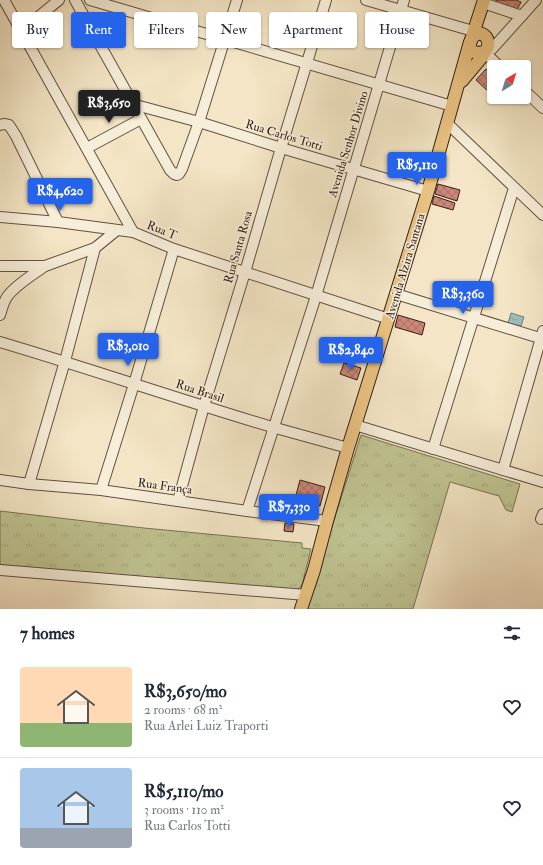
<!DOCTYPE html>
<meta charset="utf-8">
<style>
body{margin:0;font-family:"IM FELL Double Pica",serif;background:#f2f2f3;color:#1f2937;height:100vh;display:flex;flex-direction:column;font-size:15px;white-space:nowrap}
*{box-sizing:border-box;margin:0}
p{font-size:13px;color:#747a83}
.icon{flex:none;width:22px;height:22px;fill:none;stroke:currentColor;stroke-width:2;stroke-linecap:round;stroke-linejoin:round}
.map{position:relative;height:609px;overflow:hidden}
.panel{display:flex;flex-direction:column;background:#fff;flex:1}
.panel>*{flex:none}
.hud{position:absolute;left:12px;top:12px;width:519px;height:36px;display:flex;gap:8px}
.needle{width:26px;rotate:38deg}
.buttons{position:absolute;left:487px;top:60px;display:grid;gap:8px}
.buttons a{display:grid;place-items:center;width:44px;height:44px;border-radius:4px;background:#fff;box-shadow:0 1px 3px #0004;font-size:20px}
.price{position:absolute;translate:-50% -34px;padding:0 9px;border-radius:4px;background:#2563eb;color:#fff;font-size:13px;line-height:26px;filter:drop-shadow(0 1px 2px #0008)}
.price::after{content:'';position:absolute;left:50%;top:24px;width:12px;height:9px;margin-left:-6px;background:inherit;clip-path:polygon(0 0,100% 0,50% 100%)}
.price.selected{background:#222;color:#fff}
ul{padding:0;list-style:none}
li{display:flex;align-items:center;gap:12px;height:100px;padding:0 20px}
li+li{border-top:1px solid #e0e1e3}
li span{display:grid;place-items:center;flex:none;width:112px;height:80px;border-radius:4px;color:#555}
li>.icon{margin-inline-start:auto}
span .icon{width:48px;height:48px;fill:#fffc;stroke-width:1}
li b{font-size:17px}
h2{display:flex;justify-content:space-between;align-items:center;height:48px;padding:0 20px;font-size:17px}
.pill{padding:0 14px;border-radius:4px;background:#fff;box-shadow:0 1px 3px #0004;font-size:14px;line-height:36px}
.pill.selected{background:#2563eb;color:#fff}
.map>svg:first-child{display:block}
</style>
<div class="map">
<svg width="543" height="609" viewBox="0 0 543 609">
<defs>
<pattern id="grass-tufts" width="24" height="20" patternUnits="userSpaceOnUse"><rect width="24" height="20" fill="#bfc391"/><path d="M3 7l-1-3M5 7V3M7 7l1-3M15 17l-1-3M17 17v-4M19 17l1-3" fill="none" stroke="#a5a77c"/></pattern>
<pattern id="water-ripples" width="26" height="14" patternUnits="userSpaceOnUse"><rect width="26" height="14" fill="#9ebdbd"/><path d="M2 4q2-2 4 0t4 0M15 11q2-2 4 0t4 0" fill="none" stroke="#89a2a2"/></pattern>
<pattern id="building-cross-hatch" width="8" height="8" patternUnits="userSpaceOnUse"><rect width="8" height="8" fill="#cd8777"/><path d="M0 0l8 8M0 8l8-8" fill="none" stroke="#a76e61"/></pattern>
</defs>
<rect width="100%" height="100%" fill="#f3e5c5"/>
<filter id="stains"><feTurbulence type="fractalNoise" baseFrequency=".005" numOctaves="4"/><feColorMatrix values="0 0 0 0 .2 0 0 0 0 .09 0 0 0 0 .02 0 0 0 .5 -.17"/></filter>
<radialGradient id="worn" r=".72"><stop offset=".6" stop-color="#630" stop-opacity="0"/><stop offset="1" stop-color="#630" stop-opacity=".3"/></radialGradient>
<g fill="url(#grass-tufts)" stroke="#787254">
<polygon points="361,435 520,484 512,512 506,510 499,496 450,482 413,609 306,609"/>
<polygon points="0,511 144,528 302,543 302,548 311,549 302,585 298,589 271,589 0,566"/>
</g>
<polygon fill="url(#water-ripples)" stroke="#737e7b" points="511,313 524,317 521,326 508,323"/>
<g fill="url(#building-cross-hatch)" stroke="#322018">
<polygon points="496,0 516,0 521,2 518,8 515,11 495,5"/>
<polygon points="486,69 494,77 494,87 489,92 476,80"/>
<polygon points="438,184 460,190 457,201 435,194"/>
<polygon points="434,196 455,203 453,210 432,204"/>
<polygon points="398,315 425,323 422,335 395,327"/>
<polygon points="344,363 361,368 357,380 340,374"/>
<polygon points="300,480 325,487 320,506 295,499"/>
<polygon points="285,523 294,524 293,532 284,531"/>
</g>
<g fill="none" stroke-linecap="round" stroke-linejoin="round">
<defs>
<g id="minor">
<polyline points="4,0 133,232"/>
<polyline points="75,0 170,170 174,174 177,175 179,174 182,169 199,122 237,0"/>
<path d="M 90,0 C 211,35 332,71 452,106"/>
<polyline points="366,0 473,31"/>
<polyline points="483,3 522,16"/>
<polyline points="21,31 59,0"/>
<polyline points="485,51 492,49 536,0"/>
<polyline points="484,52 500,67"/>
<polyline points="524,90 543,108"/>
<polyline points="132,104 199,122 281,148 428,191"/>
<polyline points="448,124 543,215"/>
<polyline points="0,125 4,124 9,125 16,136 58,222"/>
<polyline points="87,148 141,119"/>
<polyline points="0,217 58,222 133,232 174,249 389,319"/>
<polyline points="0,266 45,266 95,248 117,230"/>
<polyline points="396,294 543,339"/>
<path d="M 0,315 C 2,309 3,303 7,297 C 14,286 34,274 45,266"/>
<path d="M 0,342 C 91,369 181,400 272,427 C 297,434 323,441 348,448"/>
<polyline points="355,425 543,482"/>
<polyline points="433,449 514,188"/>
<polyline points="503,470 543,331"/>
<polyline points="0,480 29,484 101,490 247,511 327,521"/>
<polyline points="29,484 65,361 95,248"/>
<polyline points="101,490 134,384 174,249"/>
<polyline points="178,501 204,406 245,272 281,148 326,0"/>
<polyline points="247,511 316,296 404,0"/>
<polyline points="541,519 543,514"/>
<polyline points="0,570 306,595"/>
</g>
<g id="major">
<polyline points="471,40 484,0"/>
<path d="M 462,81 L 482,57 C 483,53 487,51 488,46 C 489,43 488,40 486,37 C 473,23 459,58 483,52"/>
<polyline points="301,609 314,570 327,521 348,448 428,191 470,42"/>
</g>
</defs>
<use href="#minor" stroke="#625143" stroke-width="12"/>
<use href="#major" stroke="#322018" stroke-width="14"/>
<use href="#minor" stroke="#f7eed9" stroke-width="10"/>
<use href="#major" stroke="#eac282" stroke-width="12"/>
</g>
<g text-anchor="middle" stroke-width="3" stroke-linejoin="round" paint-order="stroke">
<g font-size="12" fill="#322018" stroke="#f7eed9">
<text transform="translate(284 135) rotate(17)" y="4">Rua Carlos Totti</text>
<text transform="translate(348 144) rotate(-73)" y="4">Avenida Senhor Divino</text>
<text transform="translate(162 230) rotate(22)" y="4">Rua T</text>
<text transform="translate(238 247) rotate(-74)" y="4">Rua Santa Rosa</text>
<text transform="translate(405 266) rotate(-73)" y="4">Avenida Alzira Santana</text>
<text transform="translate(200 391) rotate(18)" y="4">Rua Brasil</text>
<text transform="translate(165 486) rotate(8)" y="4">Rua França</text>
</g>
</g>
<rect width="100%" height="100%" filter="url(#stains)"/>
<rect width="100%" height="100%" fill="url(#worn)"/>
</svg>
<div class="buttons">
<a><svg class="needle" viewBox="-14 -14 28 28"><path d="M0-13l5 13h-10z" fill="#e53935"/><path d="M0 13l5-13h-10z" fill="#747a83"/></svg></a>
</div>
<b class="price selected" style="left:109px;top:124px">R$3,650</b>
<b class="price" style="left:417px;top:186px">R$5,110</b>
<b class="price" style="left:60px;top:212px">R$4,620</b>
<b class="price" style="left:463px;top:315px">R$3,360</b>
<b class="price" style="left:128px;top:367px">R$3,010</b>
<b class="price" style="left:351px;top:371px">R$2,840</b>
<b class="price" style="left:289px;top:528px">R$7,330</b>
<div class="hud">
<a class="pill">Buy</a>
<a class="pill selected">Rent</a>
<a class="pill">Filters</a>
<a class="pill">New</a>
<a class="pill">Apartment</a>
<a class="pill">House</a>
</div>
</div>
<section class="panel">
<h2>7 homes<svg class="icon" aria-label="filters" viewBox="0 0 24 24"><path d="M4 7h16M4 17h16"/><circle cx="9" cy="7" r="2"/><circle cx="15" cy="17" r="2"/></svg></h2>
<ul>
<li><span style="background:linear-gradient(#ffd9b3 70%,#8fb573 0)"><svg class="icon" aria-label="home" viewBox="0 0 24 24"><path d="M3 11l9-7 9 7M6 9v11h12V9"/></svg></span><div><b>R$3,650/mo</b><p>2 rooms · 68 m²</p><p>Rua Arlei Luiz Traporti</p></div><svg class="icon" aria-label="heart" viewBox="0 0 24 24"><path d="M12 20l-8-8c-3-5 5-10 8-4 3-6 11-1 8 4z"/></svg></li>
<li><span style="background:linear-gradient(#a9c7e8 75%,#9aa5b1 0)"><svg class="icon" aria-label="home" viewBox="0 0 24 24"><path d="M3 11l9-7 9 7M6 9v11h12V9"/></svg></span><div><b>R$5,110/mo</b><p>3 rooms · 110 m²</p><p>Rua Carlos Totti</p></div><svg class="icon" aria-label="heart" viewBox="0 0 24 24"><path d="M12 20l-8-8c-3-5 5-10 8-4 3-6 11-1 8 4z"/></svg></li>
</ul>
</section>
